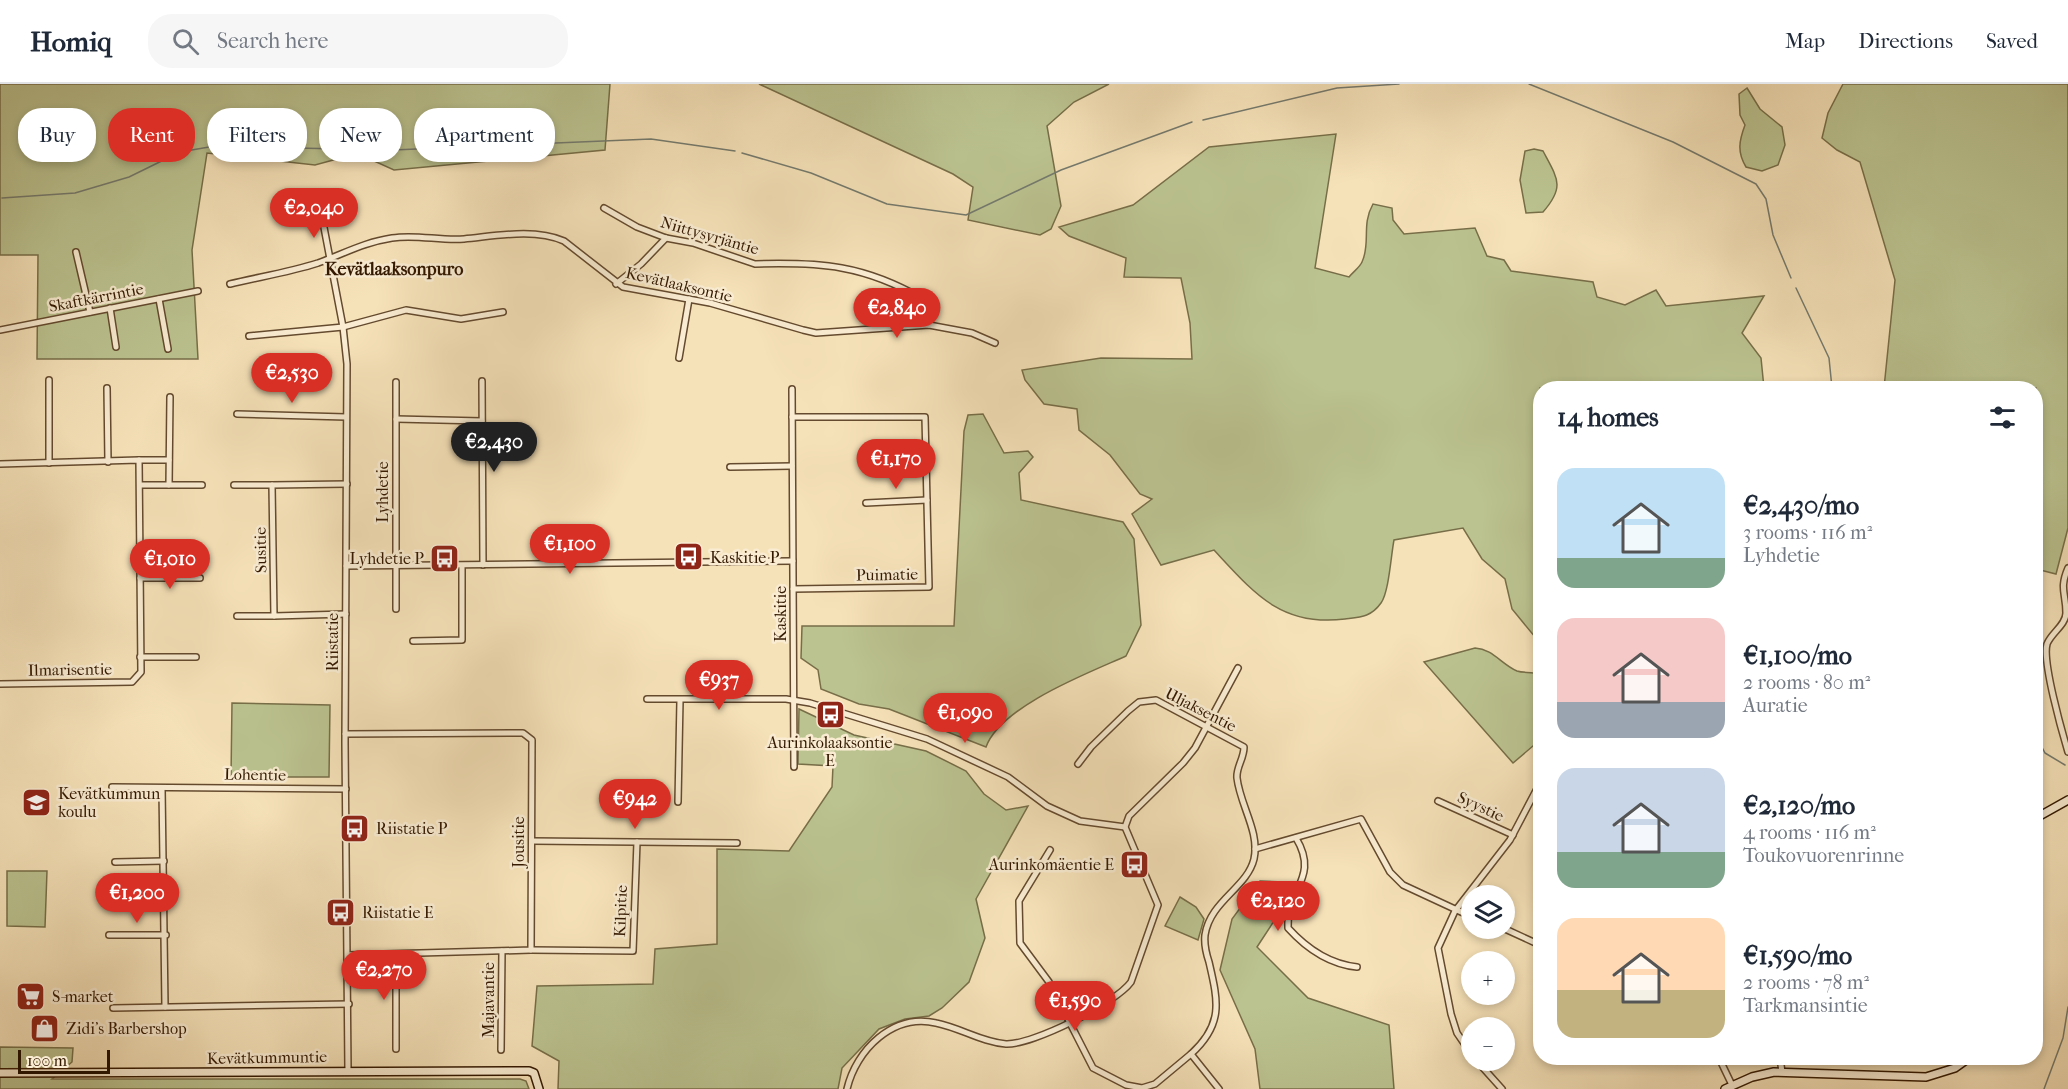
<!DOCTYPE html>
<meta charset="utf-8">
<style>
body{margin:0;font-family:"IM FELL French Canon",serif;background:#f6f6f7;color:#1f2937;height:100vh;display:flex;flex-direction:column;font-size:22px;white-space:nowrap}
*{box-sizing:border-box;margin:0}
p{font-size:20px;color:#747a83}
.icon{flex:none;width:33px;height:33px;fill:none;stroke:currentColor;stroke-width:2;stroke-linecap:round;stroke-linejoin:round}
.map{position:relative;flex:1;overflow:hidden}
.panel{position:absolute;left:1533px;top:297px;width:510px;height:684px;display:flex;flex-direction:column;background:#fff;border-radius:24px;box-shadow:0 3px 9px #0003}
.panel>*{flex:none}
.guide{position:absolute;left:18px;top:24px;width:570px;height:54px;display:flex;gap:12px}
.buttons{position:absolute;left:1461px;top:801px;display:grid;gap:12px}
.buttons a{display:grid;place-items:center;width:54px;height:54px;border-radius:50%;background:#fff;box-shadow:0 3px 9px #0003;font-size:30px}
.scale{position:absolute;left:18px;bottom:15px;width:92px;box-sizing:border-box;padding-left:6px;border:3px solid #331800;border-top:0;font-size:16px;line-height:21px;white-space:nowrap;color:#331800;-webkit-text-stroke:4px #f9ecd2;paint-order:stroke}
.price{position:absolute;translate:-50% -51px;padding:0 14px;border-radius:21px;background:#d93025;color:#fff;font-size:20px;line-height:39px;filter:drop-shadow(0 2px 3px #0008)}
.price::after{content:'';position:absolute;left:50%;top:36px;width:18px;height:14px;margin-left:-9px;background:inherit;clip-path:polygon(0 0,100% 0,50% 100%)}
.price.active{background:#222;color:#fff}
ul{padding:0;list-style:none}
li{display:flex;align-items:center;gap:18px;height:150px;padding:0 24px}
li span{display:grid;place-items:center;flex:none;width:168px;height:120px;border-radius:18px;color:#555}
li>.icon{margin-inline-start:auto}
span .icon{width:72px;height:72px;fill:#fffc;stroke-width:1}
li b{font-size:26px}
h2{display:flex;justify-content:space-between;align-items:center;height:72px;padding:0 24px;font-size:26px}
.chip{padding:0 21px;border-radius:24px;background:#fff;box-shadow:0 3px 9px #0003;font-size:21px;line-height:54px}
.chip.active{background:#d93025;color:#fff}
header{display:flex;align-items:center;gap:36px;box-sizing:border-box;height:84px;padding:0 30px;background:#fff;border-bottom:2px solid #e0e1e3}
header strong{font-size:28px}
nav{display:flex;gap:33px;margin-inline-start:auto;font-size:21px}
.search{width:420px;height:54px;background:#f6f6f7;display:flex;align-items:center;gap:15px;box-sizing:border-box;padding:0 21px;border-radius:24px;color:#747a83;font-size:22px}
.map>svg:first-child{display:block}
</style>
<header>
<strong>Homiq</strong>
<div class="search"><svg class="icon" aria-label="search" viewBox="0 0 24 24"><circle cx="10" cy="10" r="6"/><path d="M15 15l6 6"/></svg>Search here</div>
<nav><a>Map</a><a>Directions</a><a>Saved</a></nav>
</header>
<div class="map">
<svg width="2068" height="1005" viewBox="0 0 2068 1005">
<rect width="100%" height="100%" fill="#f6e2b9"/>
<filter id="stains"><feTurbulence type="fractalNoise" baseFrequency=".00333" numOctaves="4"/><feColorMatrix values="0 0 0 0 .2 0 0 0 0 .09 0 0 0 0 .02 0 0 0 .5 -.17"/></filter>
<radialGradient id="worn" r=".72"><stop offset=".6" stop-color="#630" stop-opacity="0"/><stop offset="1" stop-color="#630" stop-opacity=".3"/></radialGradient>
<g fill="#bbc390" stroke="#776e48" stroke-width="1.5">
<polygon points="0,0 610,0 605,66 394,86 372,76 337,75 315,81 207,69 192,166 198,275 37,275 38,171 0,171"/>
<polygon points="759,0 1109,0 1074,18 1047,42 1061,122 1051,145 1040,151 968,136 973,103 953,90"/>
<polygon points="1843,0 2068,0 2068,444 2056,490 2036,485 2036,304 1884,304 1895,196 1860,78 1837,66 1822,54 1828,29"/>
<path d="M 1747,4 L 1760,25 L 1782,43 L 1785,61 L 1778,81 L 1762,87 L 1746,83 C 1737,68 1739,57 1745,41 L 1740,31 L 1739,10 Z"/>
<path d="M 1336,50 L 1315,184 L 1349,193 C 1353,188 1360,183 1362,178 C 1371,159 1361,141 1373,120 L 1392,124 L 1393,136 L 1404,150 L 1475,144 L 1487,172 L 1504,176 L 1511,187 L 1593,198 L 1597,213 L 1625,221 L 1656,206 L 1666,222 L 1764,212 L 1742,249 L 1761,274 L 1764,304 L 1540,304 L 1540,559 L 1512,525 L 1505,495 L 1482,475 L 1463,444 L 1394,456 C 1391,471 1389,508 1381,519 C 1371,533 1361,533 1345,535 C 1281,543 1254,509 1214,466 L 1161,481 L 1132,430 L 1152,415 L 1140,410 L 1110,371 L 1079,346 L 1077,325 L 1044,320 L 1025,296 L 1022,286 L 1101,274 L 1192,275 L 1190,239 L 1181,194 L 1124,193 L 1126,174 L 1069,152 L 1059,143 L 1133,121 L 1209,63 Z"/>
<path d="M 1534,65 L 1543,67 C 1558,95 1565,103 1543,128 L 1526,129 L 1520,96 L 1525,67 Z"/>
<path d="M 983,330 L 1004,369 L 1028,367 L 1033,373 L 1019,389 L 1021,416 L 1123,438 L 1134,455 L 1141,541 L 1126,572 C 1088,589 1001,622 986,663 L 889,625 L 859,620 L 821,605 L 818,586 L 801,574 L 802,542 L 954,542 L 964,347 L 968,331 Z"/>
<path d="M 1475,564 C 1493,565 1501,580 1517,587 C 1526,590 1534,586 1540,593 L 1540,656 L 1513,679 L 1424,578 Z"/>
<polygon points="232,619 330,621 329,693 231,693"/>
<polygon points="799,625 854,651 926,667 966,687 984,710 1006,726 1028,722 976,815 985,854 969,898 942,924 929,932 905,935 879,945 842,984 838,1005 558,1005 559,977 532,962 537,902 653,900 655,865 717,860 717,765 789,767 832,703 833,682 798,680"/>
<polygon points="7,787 47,787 45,843 7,842"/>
<polygon points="1260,797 1284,798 1274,837 1257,863 1308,914 1389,941 1394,1005 1260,1005 1255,965 1220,886 1232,835"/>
<polygon points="1180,813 1196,823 1204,835 1198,856 1165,842"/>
<polygon points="0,963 73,964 72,978 52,995 520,995 526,997 529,1005 0,1005"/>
</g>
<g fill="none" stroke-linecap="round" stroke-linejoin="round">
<g stroke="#747a6e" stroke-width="1.5">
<polyline points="1529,0 1673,58 1756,100 1766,115 1773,151 1791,194"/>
<polyline points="1203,36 1337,4 1399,0"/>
<polyline points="393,66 651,55 735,67"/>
<polyline points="742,69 811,89 887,120 966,131 1061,86 1192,38"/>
<polyline points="2,114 75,109 129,93 180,68 215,62 383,66"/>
<polyline points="1796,204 1829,274 1832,304"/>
<polyline points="2036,652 2045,669 2065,681"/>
<polyline points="2044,1005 2063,954 2068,923"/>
</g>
<defs>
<g id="street">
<path d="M 604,124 L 637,143 L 666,154 L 693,159 L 755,180 C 821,178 864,181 923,215 L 929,241"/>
<polyline points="322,133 343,243 347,280 345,659 348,986"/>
<polyline points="76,168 90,228"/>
<path d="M 230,200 C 259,193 290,188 318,179 C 343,170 365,158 392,154 C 416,150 440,157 464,155 C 496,152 534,144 564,157 L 623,203 L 710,219 L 803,246 L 816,249 L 929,241 L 972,249 L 995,259"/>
<polyline points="616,200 641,180 666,154"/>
<polyline points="159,215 168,265"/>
<polyline points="110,224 116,263"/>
<polyline points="0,246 198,207"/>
<polyline points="249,252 343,243 406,226 461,235 503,228"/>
<polyline points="679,274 689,215"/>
<polyline points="49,296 49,379"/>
<polyline points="482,297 483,481"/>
<polyline points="396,298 396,525"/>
<polyline points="107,304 108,378"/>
<polyline points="792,305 794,683"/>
<polyline points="237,330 346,333"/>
<polyline points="792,333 925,333 929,503 793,505"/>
<polyline points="396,335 482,337"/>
<polyline points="139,376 169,376"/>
<polyline points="0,380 139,376 141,588 132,598 0,600"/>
<polyline points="730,383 792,382"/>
<polyline points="140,401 202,401"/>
<polyline points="169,401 170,313"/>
<polyline points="234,401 272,401"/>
<polyline points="866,419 927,416"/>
<polyline points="346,482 793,477"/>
<path d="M 2068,484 C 2059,505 2066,509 2066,529 C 2066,541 2051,549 2047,560 C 2042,577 2062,648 2068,668"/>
<polyline points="140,494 200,494"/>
<polyline points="346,530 274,532 272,401 347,400"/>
<polyline points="237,532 274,532"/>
<polyline points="413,557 462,556 462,482"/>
<polyline points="140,573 196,573"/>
<polyline points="647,615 786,615 810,619 927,655 1008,693 1047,722 1080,737 1125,743"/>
<polyline points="345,650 523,649 532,656 531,866 348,871"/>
<path d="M 1078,680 L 1091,663 L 1128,627 L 1139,618 L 1156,616 L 1244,663 C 1244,675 1236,683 1237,694 C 1240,721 1260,748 1254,775 C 1247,804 1210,817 1205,851 C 1204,860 1206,869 1209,878 C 1218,917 1224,940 1191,970 L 1219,1005"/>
<polyline points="112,703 346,705"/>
<polyline points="162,704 165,923"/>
<polyline points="1438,717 1513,751"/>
<polyline points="678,718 680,616"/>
<path d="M 1296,754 C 1320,794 1286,805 1288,844 C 1307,865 1329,880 1357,883"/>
<polyline points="532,757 737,759"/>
<polyline points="1255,765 1361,735 1390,788 1403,801 1472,833"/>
<polyline points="1050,766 1019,817 1020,859 1049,898 1093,984 1126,1001 1142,1004 1155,1000 1191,970"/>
<polyline points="115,778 164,777"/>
<polyline points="1503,844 1540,861"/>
<polyline points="109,851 166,851"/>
<polyline points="531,866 633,867 637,758"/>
<polyline points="396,870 396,965"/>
<polyline points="113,924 349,920"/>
<polyline points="501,966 502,867"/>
<polyline points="1472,971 1457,949 1451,930 1438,864 1455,827 1510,756 1540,699"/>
<polyline points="1719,974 1732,1001"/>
<polyline points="1780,974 1782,988"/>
<polyline points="1476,976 1502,1005"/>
<path d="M 847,1005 C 856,966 893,929 936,939 C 961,944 981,958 1006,960 C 1033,961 1116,919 1131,898 L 1158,821 L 1125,743 L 1129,732 L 1183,679 L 1195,664 L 1238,584"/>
</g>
<g id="secondary">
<polyline points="2036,734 2068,716"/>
<polyline points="0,989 529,987 534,989 539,1005"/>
<polyline points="1725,1005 1752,993 1774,988 1926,993 1955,984 1969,974"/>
</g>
</defs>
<use href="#street" stroke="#644a2e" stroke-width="8"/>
<use href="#secondary" stroke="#331800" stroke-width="10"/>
<use href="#street" stroke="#f9ecd2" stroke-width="5"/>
<use href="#secondary" stroke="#f9ecd2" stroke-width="7"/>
</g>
<defs>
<symbol id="bus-square" viewBox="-11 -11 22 22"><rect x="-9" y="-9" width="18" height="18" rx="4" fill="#8f2418" stroke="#f9ecd2"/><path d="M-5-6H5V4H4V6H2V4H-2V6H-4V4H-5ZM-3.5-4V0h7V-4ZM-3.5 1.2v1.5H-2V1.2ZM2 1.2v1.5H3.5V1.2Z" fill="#fff"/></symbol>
<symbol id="school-square" viewBox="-11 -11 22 22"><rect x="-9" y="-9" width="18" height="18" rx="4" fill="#8f2418" stroke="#f9ecd2"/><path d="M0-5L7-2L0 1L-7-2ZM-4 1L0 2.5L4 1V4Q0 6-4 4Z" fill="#fff"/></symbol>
<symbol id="supermarket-square" viewBox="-11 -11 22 22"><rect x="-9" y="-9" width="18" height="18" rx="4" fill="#8f2418" stroke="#f9ecd2"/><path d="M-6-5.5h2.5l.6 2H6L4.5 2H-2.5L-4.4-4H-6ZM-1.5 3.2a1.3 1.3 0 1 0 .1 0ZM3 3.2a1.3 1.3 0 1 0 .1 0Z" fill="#fff"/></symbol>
<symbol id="shop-square" viewBox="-11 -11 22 22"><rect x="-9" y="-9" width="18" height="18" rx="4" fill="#8f2418" stroke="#f9ecd2"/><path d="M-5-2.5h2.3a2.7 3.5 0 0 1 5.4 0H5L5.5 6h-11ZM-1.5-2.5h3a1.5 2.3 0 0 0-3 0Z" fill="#fff"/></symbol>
</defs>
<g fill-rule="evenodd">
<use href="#bus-square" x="672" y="456" width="33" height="33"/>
<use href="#bus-square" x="428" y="458" width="33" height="33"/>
<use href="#bus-square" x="814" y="614" width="33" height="33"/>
<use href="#school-square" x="20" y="702" width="33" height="33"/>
<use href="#bus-square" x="338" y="728" width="33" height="33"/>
<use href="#bus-square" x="1118" y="764" width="33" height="33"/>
<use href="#bus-square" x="324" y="812" width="33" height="33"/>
<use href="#supermarket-square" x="14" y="896" width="33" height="33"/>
<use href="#shop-square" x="28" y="928" width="33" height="33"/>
</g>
<g text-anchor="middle" stroke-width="5" stroke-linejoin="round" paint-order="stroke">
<g font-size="16" fill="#331800" stroke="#f9ecd2">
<text transform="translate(710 151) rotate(16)" y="6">Niittysyrjäntie</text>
<text transform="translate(679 200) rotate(13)" y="6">Kevätlaaksontie</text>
<text transform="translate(96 213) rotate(-11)" y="6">Skaftkärrintie</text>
<text transform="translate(382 408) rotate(-90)" y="6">Lyhdetie</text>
<text transform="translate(260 466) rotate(-91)" y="6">Susitie</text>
<text transform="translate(887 490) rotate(-1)" y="6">Puimatie</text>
<text transform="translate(780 530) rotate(-90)" y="6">Kaskitie</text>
<text transform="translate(332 558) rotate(-90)" y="6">Riistatie</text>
<text transform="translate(70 585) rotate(-1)" y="6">Ilmarisentie</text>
<text transform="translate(1201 625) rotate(27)" y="6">Uljaksentie</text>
<text transform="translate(255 690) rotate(1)" y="6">Lohentie</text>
<text transform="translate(1481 722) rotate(25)" y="6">Syystie</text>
<text transform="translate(518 758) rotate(-90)" y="6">Jousitie</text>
<text transform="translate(620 827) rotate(-88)" y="6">Kilpitie</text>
<text transform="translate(488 916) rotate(-90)" y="6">Majavantie</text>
<text transform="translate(267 973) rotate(-1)" y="6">Kevätkummuntie</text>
</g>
<g font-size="16" fill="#331800" stroke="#f9ecd2" text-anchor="start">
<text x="710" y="479">Kaskitie P</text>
<text x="424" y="480" text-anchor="end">Lyhdetie P</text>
<text x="830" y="664" text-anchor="middle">Aurinkolaaksontie<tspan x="830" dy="18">E</tspan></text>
<text x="58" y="715">Kevätkummun<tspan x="58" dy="18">koulu</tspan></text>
<text x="376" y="750">Riistatie P</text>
<text x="1114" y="786" text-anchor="end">Aurinkomäentie E</text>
<text x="362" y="834">Riistatie E</text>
<text x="52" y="918">S-market</text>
<text x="66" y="950">Zidi's Barbershop</text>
</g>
<g font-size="18" font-weight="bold" fill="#331800" stroke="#f9ecd2">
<text x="394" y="191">Kevätlaaksonpuro</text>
</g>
</g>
<rect width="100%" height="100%" filter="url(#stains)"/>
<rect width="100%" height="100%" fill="url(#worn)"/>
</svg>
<div class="buttons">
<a><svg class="icon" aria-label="layers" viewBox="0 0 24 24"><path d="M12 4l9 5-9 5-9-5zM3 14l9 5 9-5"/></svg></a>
<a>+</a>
<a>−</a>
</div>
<div class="scale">100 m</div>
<b class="price" style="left:314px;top:155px">€2,040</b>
<b class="price" style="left:897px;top:255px">€2,840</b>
<b class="price" style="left:292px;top:320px">€2,530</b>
<b class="price active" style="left:494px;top:389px">€2,430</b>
<b class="price" style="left:896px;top:406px">€1,170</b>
<b class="price" style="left:570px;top:491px">€1,100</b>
<b class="price" style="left:170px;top:506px">€1,010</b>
<b class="price" style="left:719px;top:627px">€937</b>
<b class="price" style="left:965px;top:660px">€1,090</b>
<b class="price" style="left:635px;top:746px">€942</b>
<b class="price" style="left:137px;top:840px">€1,200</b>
<b class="price" style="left:1278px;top:848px">€2,120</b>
<b class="price" style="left:384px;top:917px">€2,270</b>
<b class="price" style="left:1075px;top:948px">€1,590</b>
<div class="guide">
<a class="chip">Buy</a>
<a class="chip active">Rent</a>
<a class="chip">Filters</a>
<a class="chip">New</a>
<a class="chip">Apartment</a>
</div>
<section class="panel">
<h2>14 homes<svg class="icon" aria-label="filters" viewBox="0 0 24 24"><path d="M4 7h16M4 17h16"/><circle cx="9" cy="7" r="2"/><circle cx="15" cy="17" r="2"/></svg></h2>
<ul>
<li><span style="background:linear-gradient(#bfe0f5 75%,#7fa58c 0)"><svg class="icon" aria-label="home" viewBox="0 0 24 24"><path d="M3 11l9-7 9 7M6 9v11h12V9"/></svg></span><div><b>€2,430/mo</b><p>3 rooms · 116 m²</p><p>Lyhdetie</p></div></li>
<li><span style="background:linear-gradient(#f6c9c9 70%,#9aa5b1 0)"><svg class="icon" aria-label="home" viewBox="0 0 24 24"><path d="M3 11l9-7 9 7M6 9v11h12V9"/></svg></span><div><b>€1,100/mo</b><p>2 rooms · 80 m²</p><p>Auratie</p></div></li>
<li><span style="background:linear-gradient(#c9d6e8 70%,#7fa58c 0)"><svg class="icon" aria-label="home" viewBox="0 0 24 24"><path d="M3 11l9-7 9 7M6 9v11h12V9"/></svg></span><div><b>€2,120/mo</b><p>4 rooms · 116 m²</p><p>Toukovuorenrinne</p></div></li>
<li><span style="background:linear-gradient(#ffd9b3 60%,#c2b280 0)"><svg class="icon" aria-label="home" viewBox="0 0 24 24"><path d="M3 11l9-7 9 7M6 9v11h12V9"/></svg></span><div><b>€1,590/mo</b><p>2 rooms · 78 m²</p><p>Tarkmansintie</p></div></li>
</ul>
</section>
</div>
